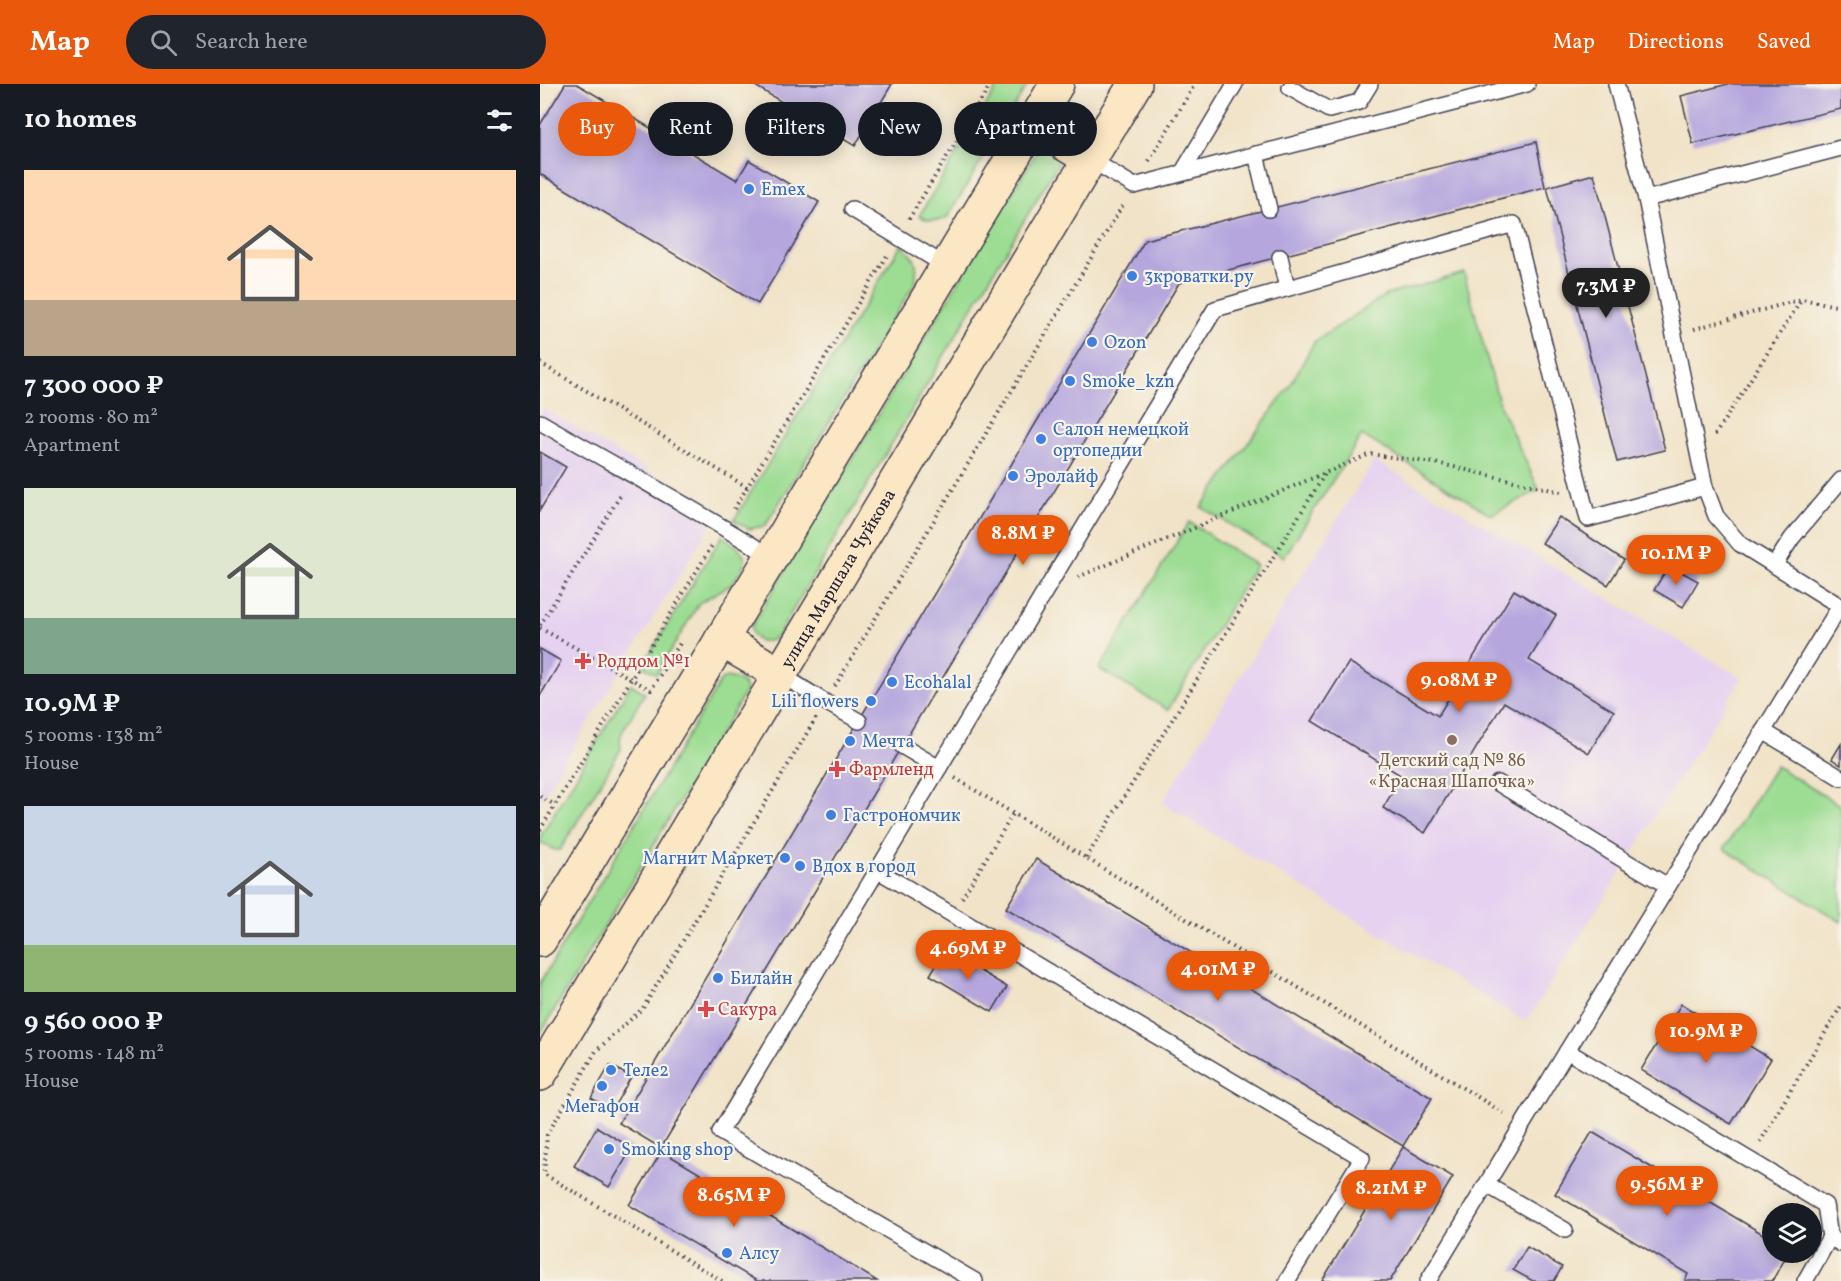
<!DOCTYPE html>
<meta charset="utf-8">
<style>
body{margin:0;font-family:Vollkorn,serif;background:#20242c;color:#f1f3f6;height:100vh;display:flex;flex-direction:column;font-size:22px;white-space:nowrap}
*{box-sizing:border-box;margin:0}
p{font-size:20px;color:#9ea1a6}
.icon{flex:none;width:33px;height:33px;fill:none;stroke:currentColor;stroke-width:2;stroke-linecap:round;stroke-linejoin:round}
.map{position:relative;flex:1;overflow:hidden}
.side{display:flex;flex-direction:column;background:#171b24;width:540px}
.side>*{flex:none}
.hud{position:absolute;left:18px;top:18px;width:570px;height:54px;display:flex;gap:12px}
.fabs{position:absolute;left:1222px;top:1119px;display:grid;gap:12px}
.fabs a{display:grid;place-items:center;width:60px;height:60px;border-radius:50%;background:#171b24;box-shadow:0 3px 15px #0003;font-size:30px}
.price{position:absolute;translate:-50% -51px;padding:0 14px;border-radius:21px;background:#ea580c;color:#fff;font-size:20px;line-height:39px;filter:drop-shadow(0 2px 3px #0008)}
.price::after{content:'';position:absolute;left:50%;top:36px;width:18px;height:14px;margin-left:-9px;background:inherit;clip-path:polygon(0 0,100% 0,50% 100%)}
.price.active{background:#222;color:#fff}
ul{padding:0;list-style:none}
li{display:grid;align-content:center;gap:12px;height:318px;padding:0 24px}
li span{display:grid;place-items:center;height:186px;border-radius:0px;color:#555}
li>.icon{margin-inline-start:auto}
span .icon{width:108px;height:108px;fill:#fffc;stroke-width:1}
li b{font-size:26px}
h2{display:flex;justify-content:space-between;align-items:center;height:72px;padding:0 24px;font-size:26px}
.pill{padding:0 21px;border-radius:27px;background:#171b24;box-shadow:0 3px 15px #0003;font-size:21px;line-height:54px}
.pill.active{background:#ea580c;color:#fff}
header{display:flex;align-items:center;gap:36px;box-sizing:border-box;height:84px;padding:0 30px;background:#ea580c;color:#fff}
header strong{font-size:28px}
nav{display:flex;gap:33px;margin-inline-start:auto;font-size:21px}
.search{width:420px;height:54px;background:#20242c;display:flex;align-items:center;gap:15px;box-sizing:border-box;padding:0 21px;border-radius:33px;color:#9ea1a6;font-size:22px}
main{display:flex;flex:1;min-height:0}
.map>svg:first-child{display:block}
</style>
<header>
<strong>Map</strong>
<div class="search"><svg class="icon" aria-label="search" viewBox="0 0 24 24"><circle cx="10" cy="10" r="6"/><path d="M15 15l6 6"/></svg>Search here</div>
<nav><a>Map</a><a>Directions</a><a>Saved</a></nav>
</header>
<main>
<section class="side">
<h2>10 homes<svg class="icon" aria-label="filters" viewBox="0 0 24 24"><path d="M4 7h16M4 17h16"/><circle cx="9" cy="7" r="2"/><circle cx="15" cy="17" r="2"/></svg></h2>
<ul>
<li><span style="background:linear-gradient(#ffd9b3 70%,#b9a48a 0)"><svg class="icon" aria-label="home" viewBox="0 0 24 24"><path d="M3 11l9-7 9 7M6 9v11h12V9"/></svg></span><div><b>7 300 000 ₽</b><p>2 rooms · 80 m²</p><p>Apartment</p></div></li>
<li><span style="background:linear-gradient(#dfe7d0 70%,#7fa58c 0)"><svg class="icon" aria-label="home" viewBox="0 0 24 24"><path d="M3 11l9-7 9 7M6 9v11h12V9"/></svg></span><div><b>10.9M ₽</b><p>5 rooms · 138 m²</p><p>House</p></div></li>
<li><span style="background:linear-gradient(#c9d6e8 75%,#8fb573 0)"><svg class="icon" aria-label="home" viewBox="0 0 24 24"><path d="M3 11l9-7 9 7M6 9v11h12V9"/></svg></span><div><b>9 560 000 ₽</b><p>5 rooms · 148 m²</p><p>House</p></div></li>
</ul>
</section>
<div class="map">
<svg width="1301" height="1197" viewBox="0 0 1301 1197">
<rect width="100%" height="100%" fill="#f7f3e8"/>
<filter id="ink" filterUnits="userSpaceOnUse"><feTurbulence type="fractalNoise" baseFrequency=".0167" numOctaves="2"/><feDisplacementMap in="SourceGraphic" scale="12" xChannelSelector="R" yChannelSelector="G"/><feConvolveMatrix kernelMatrix="1 2 1 2 8 2 1 2 1" color-interpolation-filters="sRGB"/></filter>
<filter id="wash" filterUnits="userSpaceOnUse"><feTurbulence type="fractalNoise" baseFrequency=".008" numOctaves="4" result="noise"/><feDisplacementMap in="SourceGraphic" scale="24" xChannelSelector="R" yChannelSelector="G"/><feGaussianBlur stdDeviation="1.35" result="paint"/><feColorMatrix in="noise" values="0 0 0 0 0 0 0 0 0 0 0 0 0 0 0 0 0 1.4 0 .05"/><feComposite in="paint" operator="in"/></filter>
<g filter="url(#wash)">
<rect width="100%" height="100%" fill="#f1e3c7"/>
<g fill="#e6d2f0">
<polygon points="0,323 177,427 173,437 0,717"/>
<polygon points="834,376 1202,594 986,938 622,719"/>
</g>
<g fill="#9cdd93" stroke="#5f8067" stroke-width="1.5">
<path d="M 459,0 L 488,0 L 407,134 C 397,138 388,137 379,132 Z"/>
<polygon points="507,63 519,71 519,78 237,553 229,557 219,557 212,550 211,543 499,64"/>
<path d="M 361,161 C 376,174 379,179 375,199 L 225,442 L 209,445 L 194,436 Z"/>
<polygon points="924,189 960,322 999,406 951,431 822,351 744,473 661,423 750,302 774,258 846,211"/>
<polygon points="649,438 716,481 628,626 559,585"/>
<polygon points="182,452 199,464 205,474 203,483 192,500 159,519 117,590 102,582"/>
<path d="M 187,593 C 196,595 205,597 206,607 L 0,950 L 0,899 L 181,596 Z"/>
<polygon points="91,600 105,609 82,648 80,655 81,665 22,763 20,766 15,766 0,758 0,753"/>
<polygon points="1236,682 1301,722 1301,838 1184,765"/>
</g>
<g id="blocks">
<g fill="#b5a7de">
<polygon points="25,0 37,0 197,96 209,76 279,118 218,220 0,90 0,41"/>
<polygon points="212,0 352,0 315,62"/>
<polygon points="1188,0 1301,0 1301,25 1153,60 1141,12"/>
<polygon points="996,58 1005,103 639,199 121,1064 79,1039 605,156"/>
<polygon points="1054,90 1125,366 1077,378 1007,103"/>
<polygon points="0,368 26,383 0,426"/>
<polygon points="1019,433 1084,476 1068,501 1002,459"/>
<polygon points="1129,481 1158,497 1143,523 1114,506"/>
<polygon points="974,506 1016,531 989,576 1074,627 1049,669 964,618 885,749 843,724 862,692 772,637 809,578 898,632"/>
<polygon points="0,565 21,577 0,612"/>
<polygon points="1301,660 1301,681 1292,675"/>
<polygon points="496,775 892,1014 863,1062 466,824"/>
<polygon points="405,866 467,903 452,928 390,891"/>
<polygon points="1141,920 1231,975 1191,1040 1101,986"/>
<polygon points="70,981 91,993 72,1026 51,1014"/>
<polygon points="57,1043 92,1064 69,1103 34,1082"/>
<polygon points="1052,1048 1233,1156 1233,1168 1249,1168 1232,1197 1145,1197 1148,1190 1015,1110"/>
<polygon points="863,1063 913,1093 850,1197 782,1197"/>
<polygon points="122,1067 237,1136 337,1197 217,1197 89,1121"/>
<polygon points="987,1163 1022,1183 1014,1197 993,1197 973,1186"/>
</g>
</g>
</g>
<g filter="url(#ink)">
<use href="#blocks" fill-opacity="0" stroke="#413f50" stroke-width="1.5"/>
<g fill="none" stroke-linecap="round" stroke-linejoin="round">
<defs>
<g id="service">
<polyline points="1076,0 1106,115 1165,403 1176,432 1200,460 1300,522 1027,967 1285,1121 1290,1153 1301,1160"/>
<polyline points="750,4 789,26 819,18 830,0"/>
<polyline points="716,70 729,125"/>
<polyline points="550,75 594,102 987,0"/>
<polyline points="642,89 695,0"/>
<polyline points="1106,115 1301,64"/>
<polyline points="312,125 406,182"/>
<polyline points="740,173 747,204"/>
<path d="M 0,338 C 77,383 156,425 231,473"/>
<polyline points="1235,480 1252,454 1301,396"/>
<polyline points="240,590 285,618 319,637"/>
<polyline points="1223,647 1301,694"/>
<polyline points="362,662 399,684"/>
<polyline points="958,699 1087,778 1128,802"/>
<polyline points="337,786 822,1074 747,1197"/>
<polyline points="947,1101 1025,1146"/>
<polyline points="435,1197 180,1048 675,225 974,140 1048,435 1165,403"/>
<polyline points="888,1197 1027,967"/>
<polyline points="1265,1197 1290,1153"/>
</g>
<g id="secondary">
<polyline points="492,40 550,75"/>
<polyline points="181,556 240,590"/>
<polyline points="0,856 517,0"/>
<path id="s1" d="M 0,990 L 595,0"/>
</g>
</defs>
<use href="#service" stroke="#413f50" stroke-width="18"/>
<use href="#secondary" stroke="#413f50" stroke-width="36"/>
<g stroke="#413f50" stroke-width="4" stroke-dasharray="1.5 4.5" stroke-linecap="butt">
<polyline points="609,77 655,0"/>
<polyline points="369,135 451,0"/>
<polyline points="1154,245 1262,215 1301,223"/>
<polyline points="0,279 207,403"/>
<polyline points="1175,351 1262,215"/>
<polyline points="194,425 348,170"/>
<polyline points="538,493 830,370 901,380 1021,408"/>
<polyline points="0,541 82,409"/>
<polyline points="0,544 111,606 142,556"/>
<polyline points="295,602 584,119"/>
<polyline points="415,694 964,1029"/>
<polyline points="0,712 15,721"/>
<polyline points="0,746 173,460"/>
<polyline points="546,774 785,390"/>
<polyline points="422,814 473,730"/>
<polyline points="1220,1058 1301,922"/>
<polyline points="182,1197 4,1090 7,1051 56,967 103,924 276,634"/>
</g>
<use href="#service" stroke="#fff" stroke-width="15"/>
<use href="#secondary" stroke="#fbe7c3" stroke-width="33"/>
</g>
</g>
<g fill="#3f7fe0" stroke="#f7f3e8" stroke-width="2">
<circle cx="209" cy="105" r="6"/>
<circle cx="592" cy="192" r="6"/>
<circle cx="552" cy="258" r="6"/>
<circle cx="530" cy="297" r="6"/>
<circle cx="501" cy="355" r="6"/>
<circle cx="473" cy="392" r="6"/>
<circle cx="352" cy="598" r="6"/>
<circle cx="331" cy="617" r="6"/>
<circle cx="310" cy="657" r="6"/>
<circle cx="291" cy="731" r="6"/>
<circle cx="245" cy="774" r="6"/>
<circle cx="260" cy="782" r="6"/>
<circle cx="178" cy="894" r="6"/>
<circle cx="71" cy="986" r="6"/>
<circle cx="62" cy="1002" r="6"/>
<circle cx="69" cy="1065" r="6"/>
<circle cx="187" cy="1169" r="6"/>
</g>
<g fill="#e0444e" stroke="#f7f3e8" stroke-width="2">
<path d="M40 568h6v6h6v6h-6v6h-6v-6h-6v-6h6z"/>
<path d="M294 676h6v6h6v6h-6v6h-6v-6h-6v-6h6z"/>
<path d="M163 916h6v6h6v6h-6v6h-6v-6h-6v-6h6z"/>
</g>
<circle fill="#8d6e63" stroke="#f7f3e8" stroke-width="2" cx="912" cy="656" r="6"/>
<g text-anchor="middle" stroke-width="4.5" stroke-linejoin="round" paint-order="stroke">
<g font-size="18" fill="#366cbe" stroke="#f7f3e8" text-anchor="start">
<text x="221" y="111">Emex</text>
<text x="604" y="198">3кроватки.ру</text>
<text x="564" y="264">Ozon</text>
<text x="542" y="303">Smoke_kzn</text>
<text x="513" y="351">Салон немецкой<tspan x="513" dy="21">ортопедии</tspan></text>
<text x="485" y="398">Эролайф</text>
<text x="364" y="604">Ecohalal</text>
<text x="319" y="623" text-anchor="end">Lili flowers</text>
<text x="322" y="663">Мечта</text>
<text x="303" y="737">Гастрономчик</text>
<text x="233" y="780" text-anchor="end">Магнит Маркет</text>
<text x="272" y="788">Вдох в город</text>
<text x="190" y="900">Билайн</text>
<text x="83" y="992">Теле2</text>
<text x="62" y="1028" text-anchor="middle">Мегафон</text>
<text x="81" y="1071">Smoking shop</text>
<text x="199" y="1175">Алсу</text>
</g>
<g font-size="18" fill="#22223b" stroke="#f7f3e8">
<text dy="6" stroke="none"><textPath href="#s1" startOffset="578">улица Маршала Чуйкова</textPath></text>
</g>
<g font-size="18" fill="#be3a42" stroke="#f7f3e8" text-anchor="start">
<text x="57" y="583">Роддом №1</text>
<text x="309" y="691">Фармленд</text>
<text x="178" y="931">Сакура</text>
</g>
<g font-size="18" fill="#785e54" stroke="#f7f3e8">
<text x="912" y="682">Детский сад № 86<tspan x="912" dy="21">«Красная Шапочка»</tspan></text>
</g>
</g>
</svg>
<div class="fabs">
<a><svg class="icon" aria-label="layers" viewBox="0 0 24 24"><path d="M12 4l9 5-9 5-9-5zM3 14l9 5 9-5"/></svg></a>
</div>
<b class="price active" style="left:1066px;top:235px">7.3M ₽</b>
<b class="price" style="left:483px;top:482px">8.8M ₽</b>
<b class="price" style="left:1136px;top:502px">10.1M ₽</b>
<b class="price" style="left:919px;top:629px">9.08M ₽</b>
<b class="price" style="left:428px;top:897px">4.69M ₽</b>
<b class="price" style="left:678px;top:918px">4.01M ₽</b>
<b class="price" style="left:1166px;top:980px">10.9M ₽</b>
<b class="price" style="left:1127px;top:1133px">9.56M ₽</b>
<b class="price" style="left:851px;top:1137px">8.21M ₽</b>
<b class="price" style="left:194px;top:1144px">8.65M ₽</b>
<div class="hud">
<a class="pill active">Buy</a>
<a class="pill">Rent</a>
<a class="pill">Filters</a>
<a class="pill">New</a>
<a class="pill">Apartment</a>
</div>
</div>
</main>
